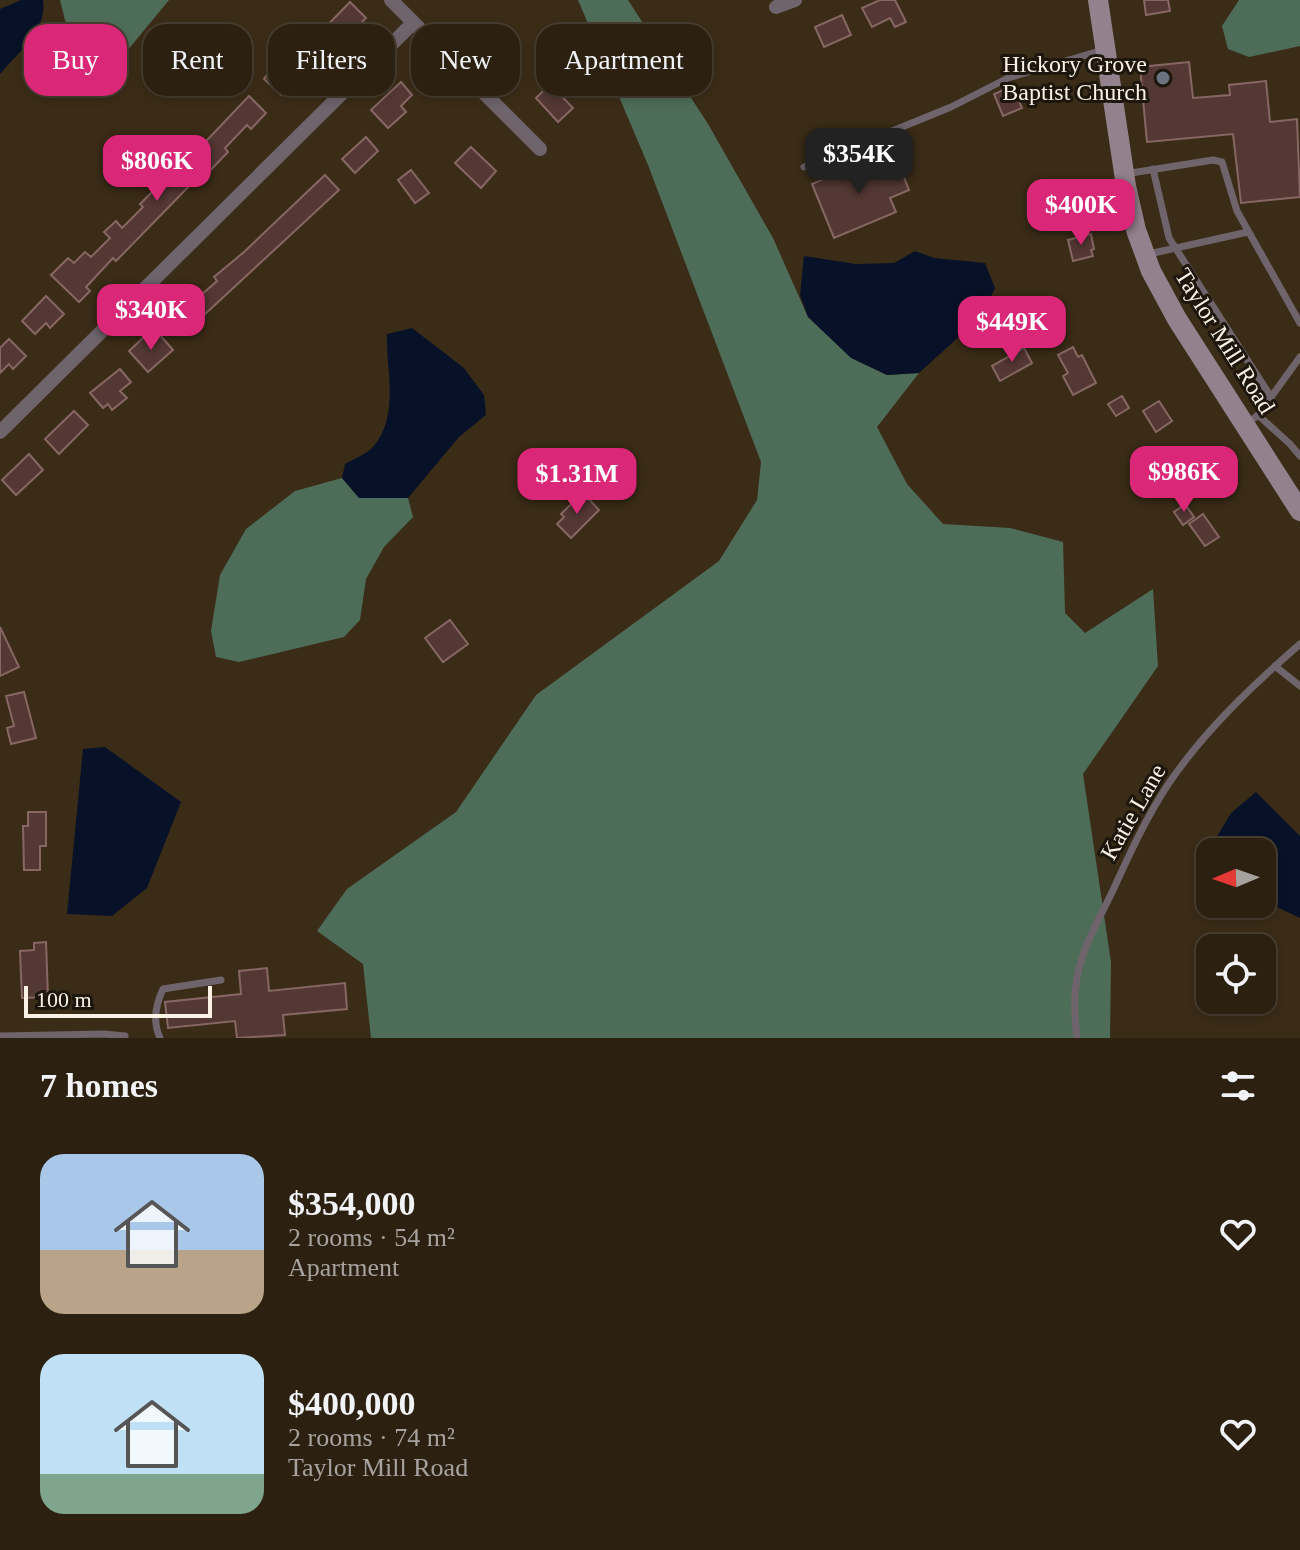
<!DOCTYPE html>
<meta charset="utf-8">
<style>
body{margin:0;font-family:Georgia,serif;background:#34291a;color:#f1f3f6;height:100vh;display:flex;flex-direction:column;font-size:30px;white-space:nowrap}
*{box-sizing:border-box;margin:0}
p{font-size:26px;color:#a6a39f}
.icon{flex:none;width:44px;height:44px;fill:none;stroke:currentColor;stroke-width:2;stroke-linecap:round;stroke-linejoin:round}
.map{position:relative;height:1038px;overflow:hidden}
.side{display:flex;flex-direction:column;background:#2c2111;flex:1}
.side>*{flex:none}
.top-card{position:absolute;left:24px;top:24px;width:800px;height:72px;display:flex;gap:16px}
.needle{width:52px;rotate:268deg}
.buttons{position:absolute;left:1196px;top:838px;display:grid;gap:16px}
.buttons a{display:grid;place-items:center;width:80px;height:80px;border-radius:16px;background:#2c2111;box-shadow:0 4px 12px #0003,0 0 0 2px #483e31;font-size:40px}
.scale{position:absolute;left:24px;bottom:20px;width:188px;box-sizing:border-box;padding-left:8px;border:4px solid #fbf1e4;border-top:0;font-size:22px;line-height:28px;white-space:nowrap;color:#fbf1e4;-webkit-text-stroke:6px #1d160d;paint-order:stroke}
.price{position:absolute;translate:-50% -68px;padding:0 18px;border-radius:16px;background:#db2777;color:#fff;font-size:26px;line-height:52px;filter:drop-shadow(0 2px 4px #0008)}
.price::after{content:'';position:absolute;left:50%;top:48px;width:24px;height:18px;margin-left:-12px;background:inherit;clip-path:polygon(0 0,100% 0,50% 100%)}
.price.current{background:#222;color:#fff}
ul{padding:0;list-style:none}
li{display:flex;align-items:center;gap:24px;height:200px;padding:0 40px}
li span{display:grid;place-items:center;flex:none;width:224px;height:160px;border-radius:24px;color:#555}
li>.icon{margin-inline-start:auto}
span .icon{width:96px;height:96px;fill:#fffc;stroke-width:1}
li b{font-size:34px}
h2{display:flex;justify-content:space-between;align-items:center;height:96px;padding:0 40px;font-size:34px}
.chip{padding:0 28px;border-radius:24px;background:#2c2111;box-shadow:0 4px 12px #0003,0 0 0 2px #483e31;font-size:28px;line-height:72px}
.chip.current{background:#db2777;color:#fff}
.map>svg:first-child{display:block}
</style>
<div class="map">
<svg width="1300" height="1038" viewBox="0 0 1300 1038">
<rect width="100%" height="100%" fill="#3b2c17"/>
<g fill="#4e6d59">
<polygon points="60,0 169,0 127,51 108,60 83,54 65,20"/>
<polygon points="578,0 628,0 708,124 773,238 808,317 852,358 887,375 919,373 877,427 907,484 943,524 1010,528 1063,542 1065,613 1085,633 1153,589 1158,666 1083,774 1111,962 1110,1038 371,1038 363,964 317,931 347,889 456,812 536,695 719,561 757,500 761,462 648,165"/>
<polygon points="1239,0 1300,0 1300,46 1249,57 1228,49 1222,26"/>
<polygon points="342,478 359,498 408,498 413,517 384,547 366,579 360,620 344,637 239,662 216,657 211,631 220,575 246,529 295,491"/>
</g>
<g fill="#071228">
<path d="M 21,0 L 43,0 C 48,29 17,54 0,74 L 0,9 Z"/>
<polygon points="915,251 934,258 985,263 995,288 982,316 919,373 887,375 851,358 808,317 800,295 804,256 856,264 894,263"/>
<path d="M 412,328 L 464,368 L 484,395 L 486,415 L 459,437 L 408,498 L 359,498 L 342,478 L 345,464 C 354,459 366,454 373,447 C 400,416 386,371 387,334 Z"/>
<polygon points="105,747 181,802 147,888 112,916 67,914 83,749"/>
<polygon points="1256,792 1300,836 1300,918 1262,900 1262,852 1210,852 1210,875 1198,869 1231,813"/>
</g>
<g fill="#543834" stroke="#876763" stroke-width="2">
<polygon points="880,0 895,0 906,22 895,27 890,18 872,27 862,8"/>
<polygon points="1144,0 1168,0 1170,11 1146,15"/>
<polygon points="350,2 366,18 329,56 313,40"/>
<polygon points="842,15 851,35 824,47 815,27"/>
<polygon points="492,25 510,44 496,58 478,39"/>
<polygon points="285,51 305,70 281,95 264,79"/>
<polygon points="1189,62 1193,98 1230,95 1229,85 1266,81 1270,122 1297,119 1300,197 1241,203 1233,134 1147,142 1140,67"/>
<polygon points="401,82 412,95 401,106 406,112 388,128 371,110"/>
<polygon points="550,84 573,108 558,122 536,98"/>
<polygon points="1013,86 1022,108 1003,116 994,94"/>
<polygon points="249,96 266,113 251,129 247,125 225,148 228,152 202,179 199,176 116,261 113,258 86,287 90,291 79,302 51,275 68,258 74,263 85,252 91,257 110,238 104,232 116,221 122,228 143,207 140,204 171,173 173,176"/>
<polygon points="366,137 378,151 355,173 342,159"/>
<polygon points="471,147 496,171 481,188 455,163"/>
<polygon points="872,158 879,173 899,165 909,190 890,198 896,212 834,238 812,184"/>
<polygon points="411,170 429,193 415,203 398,180"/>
<polygon points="325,175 339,190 190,328 174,310 187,298 192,303 217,281 214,277 244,252"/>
<polygon points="1091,234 1094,249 1091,250 1093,256 1073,261 1068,240"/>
<polygon points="46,296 64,314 50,328 46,323 35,334 22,321"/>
<polygon points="160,335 173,350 148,372 129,351 145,336 151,343"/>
<polygon points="9,339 26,356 13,369 9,364 0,373 0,348"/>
<polygon points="1073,347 1078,357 1082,355 1096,383 1073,395 1063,376 1068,373 1058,355"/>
<polygon points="1024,348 1032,363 1000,381 992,366"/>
<polygon points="120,369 131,382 120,391 127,398 112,410 108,404 103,408 90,393"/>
<polygon points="1122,396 1129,408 1116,416 1108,404"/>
<polygon points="1159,401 1172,421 1156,432 1143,411"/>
<polygon points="74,411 88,425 59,454 45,439"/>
<polygon points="29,454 43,470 16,495 2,480"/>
<polygon points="586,496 599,510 571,538 557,524 564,517 561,514 577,498 580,502"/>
<polygon points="1185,504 1194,517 1183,525 1174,512"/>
<polygon points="1203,514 1219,537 1205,546 1189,524"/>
<polygon points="450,620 468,644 443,662 425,638"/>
<polygon points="0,627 19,667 0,676"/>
<polygon points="24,692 36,738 11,744 7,728 14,726 6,696"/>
<polygon points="28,812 46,812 46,846 40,846 40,870 24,870 23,826 28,826"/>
<polygon points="46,942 48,997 22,998 20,951 34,950 34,943"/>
<polygon points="267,968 269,991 345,983 347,1009 283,1015 285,1035 237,1038 235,1021 168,1028 165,1002 241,994 239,971"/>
</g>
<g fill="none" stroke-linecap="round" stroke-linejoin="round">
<g stroke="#6f646c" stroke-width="7">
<polyline points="804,167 951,107 1008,78 1103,50"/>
<polyline points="1153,169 1169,238 1271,397"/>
<polyline points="1125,174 1213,160 1222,162 1237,211 1300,323"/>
<polyline points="1149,254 1248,232"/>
<polyline points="1258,415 1290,444 1300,456"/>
<polyline points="1247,424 1258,415 1300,357"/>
<polyline points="1275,666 1300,686"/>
<polyline points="0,1036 104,1034 125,1036 125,1038"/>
<path d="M 160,1038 C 152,1021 156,1004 163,989 L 221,980"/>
<path d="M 1077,1038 C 1075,1018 1073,998 1077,978 C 1082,947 1101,916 1114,888 C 1130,853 1146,818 1167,786 C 1203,732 1252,686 1300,644"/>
</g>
<g stroke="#6f646c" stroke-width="14">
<polyline points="391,0 540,149"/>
<polyline points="776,7 795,0"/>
<polyline points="0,432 413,23"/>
</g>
<polyline stroke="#93818e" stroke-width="20" points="1098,0 1126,186 1136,230 1151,271 1177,319 1300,511"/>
</g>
<circle fill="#6b7280" stroke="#1d160d" stroke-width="3" cx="1163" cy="78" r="8"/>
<g text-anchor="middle" stroke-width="6" stroke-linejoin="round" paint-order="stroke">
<g font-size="24" fill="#fbf1e4" stroke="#1d160d" text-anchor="end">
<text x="1147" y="72">Hickory Grove<tspan x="1147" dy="28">Baptist Church</tspan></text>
</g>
<g font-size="24" fill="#fbf1e4" stroke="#1d160d">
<text transform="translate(1225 341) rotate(58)" y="8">Taylor Mill Road</text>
<text transform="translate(1133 812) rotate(-60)" y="8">Katie Lane</text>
</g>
</g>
</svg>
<div class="buttons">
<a><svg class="needle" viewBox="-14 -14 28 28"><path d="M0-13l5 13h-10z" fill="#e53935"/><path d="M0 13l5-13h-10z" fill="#a6a39f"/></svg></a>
<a><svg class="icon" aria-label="locate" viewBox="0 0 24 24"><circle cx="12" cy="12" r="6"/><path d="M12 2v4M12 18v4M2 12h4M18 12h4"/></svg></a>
</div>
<div class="scale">100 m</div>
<b class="price current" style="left:859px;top:196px">$354K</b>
<b class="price" style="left:157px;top:203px">$806K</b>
<b class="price" style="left:1081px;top:247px">$400K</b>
<b class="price" style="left:151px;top:352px">$340K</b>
<b class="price" style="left:1012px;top:364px">$449K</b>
<b class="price" style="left:1184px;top:514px">$986K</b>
<b class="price" style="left:577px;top:516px">$1.31M</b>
<div class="top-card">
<a class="chip current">Buy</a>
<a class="chip">Rent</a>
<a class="chip">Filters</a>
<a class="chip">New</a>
<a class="chip">Apartment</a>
</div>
</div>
<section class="side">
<h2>7 homes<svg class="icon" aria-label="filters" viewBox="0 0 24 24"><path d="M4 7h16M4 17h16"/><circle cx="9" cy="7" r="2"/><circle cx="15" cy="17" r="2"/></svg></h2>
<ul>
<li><span style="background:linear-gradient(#a9c7e8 60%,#b9a48a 0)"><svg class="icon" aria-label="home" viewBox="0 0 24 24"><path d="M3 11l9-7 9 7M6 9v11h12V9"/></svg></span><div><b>$354,000</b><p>2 rooms · 54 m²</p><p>Apartment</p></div><svg class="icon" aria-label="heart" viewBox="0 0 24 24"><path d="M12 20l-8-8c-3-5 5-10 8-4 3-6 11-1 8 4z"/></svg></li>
<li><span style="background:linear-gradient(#bfe0f5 75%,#7fa58c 0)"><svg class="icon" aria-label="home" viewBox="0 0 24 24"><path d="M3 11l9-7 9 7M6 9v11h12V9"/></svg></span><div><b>$400,000</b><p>2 rooms · 74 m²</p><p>Taylor Mill Road</p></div><svg class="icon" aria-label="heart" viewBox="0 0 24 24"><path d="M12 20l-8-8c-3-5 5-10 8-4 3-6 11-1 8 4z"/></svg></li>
</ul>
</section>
